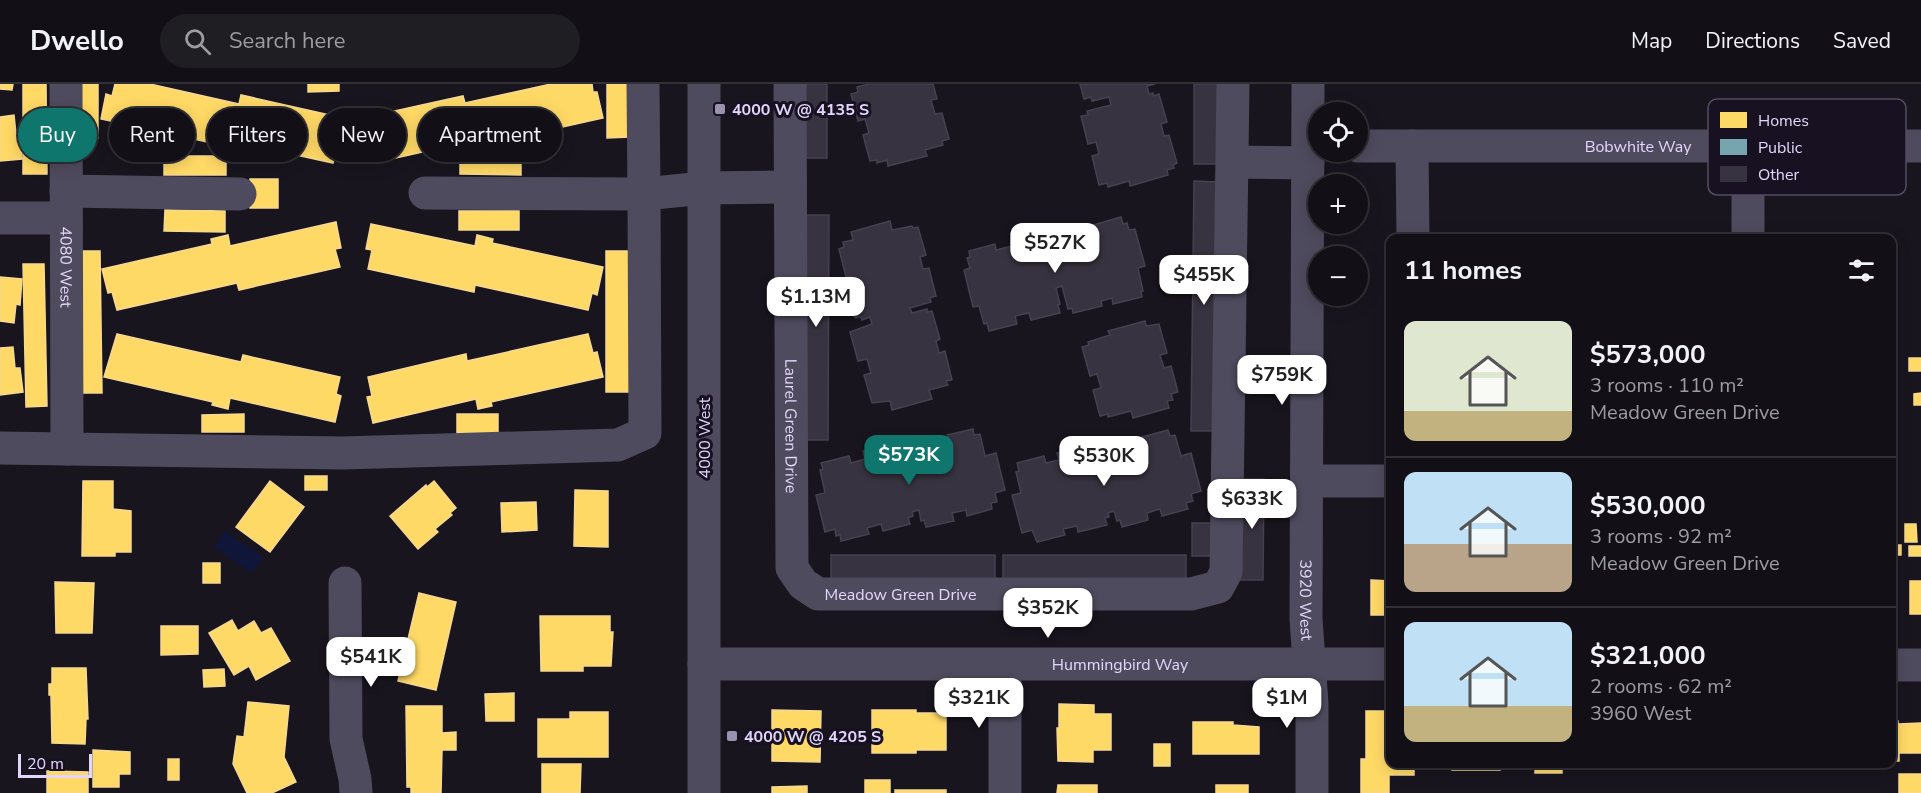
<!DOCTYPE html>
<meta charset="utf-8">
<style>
body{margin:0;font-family:"Nunito Sans",sans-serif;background:#1f1e23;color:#f1f3f6;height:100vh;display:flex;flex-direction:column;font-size:22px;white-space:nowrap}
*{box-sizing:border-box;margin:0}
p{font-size:20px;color:#9c9da1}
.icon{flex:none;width:33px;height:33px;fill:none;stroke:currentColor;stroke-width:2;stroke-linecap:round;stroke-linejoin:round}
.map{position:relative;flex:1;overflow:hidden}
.panel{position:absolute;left:1386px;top:150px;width:510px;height:534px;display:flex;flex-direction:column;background:#121016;border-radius:12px;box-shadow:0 3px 15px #0003,0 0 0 2px #313035}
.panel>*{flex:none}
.hud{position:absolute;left:18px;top:24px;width:570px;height:54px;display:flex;gap:12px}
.controls{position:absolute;left:1308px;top:18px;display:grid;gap:12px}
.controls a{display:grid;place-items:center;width:60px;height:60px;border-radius:50%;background:#121016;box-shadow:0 3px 15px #0003,0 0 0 2px #313035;font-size:30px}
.scale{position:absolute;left:18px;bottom:15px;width:74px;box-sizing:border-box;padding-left:6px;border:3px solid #e2d6fb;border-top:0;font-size:16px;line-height:21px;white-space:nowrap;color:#e2d6fb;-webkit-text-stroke:4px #171122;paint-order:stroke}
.price{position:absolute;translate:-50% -51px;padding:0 14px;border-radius:12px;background:#fff;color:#222;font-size:20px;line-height:39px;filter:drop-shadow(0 2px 3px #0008)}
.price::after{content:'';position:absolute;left:50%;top:36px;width:18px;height:14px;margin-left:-9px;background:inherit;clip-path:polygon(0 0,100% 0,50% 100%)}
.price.on{background:#0f766e;color:#fff}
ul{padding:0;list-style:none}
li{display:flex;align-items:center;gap:18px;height:150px;padding:0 18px}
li+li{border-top:2px solid #313035}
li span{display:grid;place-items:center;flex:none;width:168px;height:120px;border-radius:12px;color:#555}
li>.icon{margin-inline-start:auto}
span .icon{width:72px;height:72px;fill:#fffc;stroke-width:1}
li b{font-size:26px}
h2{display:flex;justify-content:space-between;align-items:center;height:72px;padding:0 18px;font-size:26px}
.tag{padding:0 21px;border-radius:27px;background:#121016;box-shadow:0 3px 15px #0003,0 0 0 2px #313035;font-size:21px;line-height:54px}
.tag.on{background:#0f766e;color:#fff}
header{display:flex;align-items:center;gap:36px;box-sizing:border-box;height:84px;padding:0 30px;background:#121016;border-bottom:2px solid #313035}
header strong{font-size:28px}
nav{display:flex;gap:33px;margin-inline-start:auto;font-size:21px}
.search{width:420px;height:54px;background:#1f1e23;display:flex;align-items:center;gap:15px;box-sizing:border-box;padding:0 21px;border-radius:33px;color:#9c9da1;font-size:22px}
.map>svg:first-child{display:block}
</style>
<header>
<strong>Dwello</strong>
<div class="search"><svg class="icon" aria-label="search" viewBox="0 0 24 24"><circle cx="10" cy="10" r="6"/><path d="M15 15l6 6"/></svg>Search here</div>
<nav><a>Map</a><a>Directions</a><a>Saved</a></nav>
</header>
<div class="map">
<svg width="1921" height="709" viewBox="0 0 1921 709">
<rect width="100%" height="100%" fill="#18151e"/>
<polygon fill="#101639" points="225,447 263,473 252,489 214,463"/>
<g fill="#ffd966" stroke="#f6d893" stroke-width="1.5">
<polygon points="0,0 13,0 12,6 0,5"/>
<polygon points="23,0 46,0 47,90 23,90"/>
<rect x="76" y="0" width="22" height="54"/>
<polygon points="115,0 150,0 239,20 241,11 339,33 334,55 338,56 333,79 233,57 231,68 211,64 212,59 101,35 106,10 112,12"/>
<polygon points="308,0 339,0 339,7 308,8"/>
<polygon points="551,0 592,0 593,8 597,8 603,34 491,59 493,66 478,69 476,56 373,79 367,53 371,52 367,33 463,12 465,19"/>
<polygon points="607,0 629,0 630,53 607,54"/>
<polygon points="14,31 16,50 19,49 22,75 0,77 0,33"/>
<rect x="164" y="72" width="62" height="19"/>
<polygon points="460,73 521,73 521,91 460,90"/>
<rect x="250" y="95" width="28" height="29"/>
<polygon points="165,126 225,127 225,148 164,147"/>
<rect x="459" y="127" width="60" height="19"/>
<polygon points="336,138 341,164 335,165 340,183 239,206 237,199 117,226 112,208 108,209 102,185 212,160 211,155 228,151 230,162"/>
<polygon points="371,140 475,162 477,151 493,155 492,159 603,183 597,211 592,209 588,226 475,201 474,208 368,185 372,166 366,165"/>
<polygon points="77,167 100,167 102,309 80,309"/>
<polygon points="606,167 629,167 630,308 606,308"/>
<polygon points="23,180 44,180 47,322 26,323"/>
<polygon points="0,193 22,195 20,221 16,220 14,239 0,237"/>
<polygon points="117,250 241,278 243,271 340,293 336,310 341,312 335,338 230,314 228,325 212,321 213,318 104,293"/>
<polygon points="588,250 593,269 597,268 603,293 491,318 492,322 478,325 476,315 373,339 367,313 372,312 368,293 466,270 467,277"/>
<polygon points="13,263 15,284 20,284 23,308 0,311 0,264"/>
<rect x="1909" y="274" width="12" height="13"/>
<polygon points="1921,309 1921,321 1914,321 1914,310"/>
<polygon points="244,330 244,348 202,348 202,331"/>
<rect x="457" y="330" width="41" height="19"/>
<rect x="305" y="392" width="22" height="14"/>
<polygon points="83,397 113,397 113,425 131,427 131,468 115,468 115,472 82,472"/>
<polygon points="270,397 304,423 270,468 236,443"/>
<polygon points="434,397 456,424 450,429 452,431 435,445 438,448 418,465 390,432 426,401 427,403"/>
<polygon points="575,406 608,407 608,463 574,462"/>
<polygon points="536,418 537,446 502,448 501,419"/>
<polygon points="1905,440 1916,440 1917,458 1905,458"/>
<rect x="1892" y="461" width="9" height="10"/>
<rect x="1909" y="462" width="12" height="10"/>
<rect x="203" y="479" width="17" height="20"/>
<polygon points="1371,496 1390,497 1390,531 1371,531"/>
<rect x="1910" y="497" width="11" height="33"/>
<polygon points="55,498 94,499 92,549 56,549"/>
<polygon points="419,509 456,518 436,606 398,597"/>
<polygon points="540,532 610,532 610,548 613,548 611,582 583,582 583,587 541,587"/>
<polygon points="232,536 238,547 254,537 261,549 271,544 290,577 256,596 249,582 234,591 209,549"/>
<polygon points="161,542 198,542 198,570 161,571"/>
<polygon points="52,584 86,584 88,635 86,635 85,660 52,659 51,611 49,611 49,600 52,600"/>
<polygon points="224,585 225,602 204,603 203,586"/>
<polygon points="514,609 514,637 486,637 485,610"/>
<polygon points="248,618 289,622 284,673 296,698 272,709 247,709 233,680 237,652 244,653"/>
<polygon points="1059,620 1094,621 1094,630 1111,630 1111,666 1093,666 1093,678 1058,677 1057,644 1059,644"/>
<polygon points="406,622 442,622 442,649 456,648 456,666 442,666 441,709 411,709 411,703 407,703"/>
<polygon points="772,626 821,627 820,678 772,677"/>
<polygon points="872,626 916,626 916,629 946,629 946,666 916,666 916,669 872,669"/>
<polygon points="1366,627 1390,627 1390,680 1414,680 1414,691 1389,691 1389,709 1361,709 1361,675 1366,675"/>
<polygon points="570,628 608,628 608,673 538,673 538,635 570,635"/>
<polygon points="1892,637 1898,637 1898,640 1921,639 1921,669 1899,669 1899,677 1892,677"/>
<polygon points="1193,638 1233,638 1233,641 1259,643 1259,670 1193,670"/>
<rect x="1154" y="660" width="16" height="22"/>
<polygon points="93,666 130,668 130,690 119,690 119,703 93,703"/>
<rect x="168" y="675" width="11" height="21"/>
<polygon points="542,680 581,680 580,709 542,709"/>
<rect x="1452" y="680" width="48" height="6"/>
<rect x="1535" y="680" width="27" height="9"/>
<polygon points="47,687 88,688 88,709 47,709"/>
<rect x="1899" y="690" width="22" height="19"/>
<rect x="865" y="696" width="25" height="13"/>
<polygon points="1058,701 1097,701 1097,709 1057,709"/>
<rect x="1216" y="701" width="32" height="8"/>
<polygon points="807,702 807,709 772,709 772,703"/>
<rect x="895" y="706" width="51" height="3"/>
</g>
<rect fill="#76a5af" stroke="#96b4c6" stroke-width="1.5" x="1551" y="149" width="55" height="5"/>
<g fill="#383340" stroke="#464051" stroke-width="1.5">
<rect x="804" y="0" width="23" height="74"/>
<polygon points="869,0 933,0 937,15 931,16 935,30 942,29 949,55 942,57 943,61 925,66 927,72 888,82 887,76 877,79 877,76 870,77 863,51 869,49 865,35 858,37 851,10 858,8 857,3"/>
<polygon points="1080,0 1155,0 1147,2 1149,10 1153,9 1153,12 1159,10 1167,38 1161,40 1164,52 1169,51 1177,79 1173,81 1174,84 1167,86 1168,91 1130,102 1129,97 1108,103 1107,99 1099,101 1092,72 1099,70 1096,58 1088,60 1081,32 1088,31 1087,27 1111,21 1109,13 1092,17 1091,13 1084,15"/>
<polygon points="1194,0 1218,0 1217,80 1194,80"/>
<polygon points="1194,97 1218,98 1215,347 1191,347"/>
<polygon points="805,131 829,131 828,356 803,356"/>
<polygon points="1121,133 1123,140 1127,139 1129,146 1135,145 1145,182 1138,184 1143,207 1141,207 1142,213 1113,220 1112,214 1101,217 1102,222 1073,229 1072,224 1068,225 1062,202 1056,204 1060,220 1058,221 1060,229 1031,236 1029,229 1015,232 1017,240 989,247 987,239 984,240 979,222 973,223 964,186 970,184 967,174 970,173 969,167 995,160 996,166 1012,162 1011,156 1037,150 1038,155 1042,154 1046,166 1052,165 1052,152 1081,144 1082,150 1094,147 1093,141"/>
<polygon points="890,137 892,146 912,142 913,144 918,143 926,171 920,173 923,185 929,184 936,212 930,214 931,218 910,224 912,229 927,225 927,228 932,227 940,255 936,257 939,269 945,267 952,296 946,297 948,301 929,306 932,315 892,326 890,317 872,319 864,291 871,289 867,275 858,277 850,248 872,240 870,233 862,236 861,233 855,234 848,206 854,204 851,192 846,193 839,165 844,163 843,158 853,156 851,148"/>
<polygon points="1145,237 1146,242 1159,240 1167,269 1160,271 1164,284 1171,282 1178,308 1171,310 1173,316 1167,317 1169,324 1133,334 1131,327 1108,333 1108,330 1100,332 1093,306 1101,304 1097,290 1090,292 1082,263 1089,261 1088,258 1110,251 1108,247"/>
<polygon points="973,345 974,351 980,350 985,372 996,369 1005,406 995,409 997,418 991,419 992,425 967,432 966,426 952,429 954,437 926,443 924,436 921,437 919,426 912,428 913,432 908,434 910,440 883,447 881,440 867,444 869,450 841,457 840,451 836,452 835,445 825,448 816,411 825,409 820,386 823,385 821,379 849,372 851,379 865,375 863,367 890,361 891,368 896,367 902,391 909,389 904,370 908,369 906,363 934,356 936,362 949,358 947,351"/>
<polygon points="1168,346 1170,352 1175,351 1181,372 1191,369 1201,407 1191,410 1193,417 1186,419 1188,425 1162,432 1160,425 1147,429 1148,436 1122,443 1120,436 1117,437 1114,427 1108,429 1109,433 1105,434 1107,441 1078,448 1077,442 1063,445 1065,451 1037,458 1032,446 1022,449 1012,411 1021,409 1016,388 1019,387 1017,379 1044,372 1046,379 1059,376 1057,369 1085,362 1087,367 1091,367 1097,391 1104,389 1100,371 1103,370 1101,364 1128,357 1129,363 1143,359 1142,353"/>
<polygon points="1241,395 1264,395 1263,496 1240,496"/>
<rect x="1192" y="439" width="22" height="33"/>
<rect x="831" y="471" width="164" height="25"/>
<rect x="1003" y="471" width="183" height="24"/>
</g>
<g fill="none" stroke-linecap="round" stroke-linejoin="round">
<g stroke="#4f4b5e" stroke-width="33">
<path id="s1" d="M 66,0 L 67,365"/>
<polyline points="643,0 644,110 704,104 789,103"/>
<path id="s2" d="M 790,0 L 792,484 L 803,500 L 818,510 L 1191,510 L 1218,503 L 1226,488 L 1233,0"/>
<path id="s3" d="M 1308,0 L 1306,535 L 1312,620 L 1312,709"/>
<path id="s4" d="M 1358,62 L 1921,62"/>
<polyline points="1412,62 1413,154"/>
<polyline points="1233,78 1308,79"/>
<polyline points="66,107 240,110"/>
<polyline points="0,134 66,134"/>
<polyline points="1748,154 1748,62"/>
<polyline points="0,364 342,369 618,361 645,349 644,110 425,109"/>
<polyline points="1307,397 1390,397"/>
<polyline points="345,499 346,655 355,695 356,709"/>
<path id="s5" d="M 704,580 L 1390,580"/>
<polyline points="1005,581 1005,709"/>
<polyline points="1892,581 1921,581"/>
<polyline points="704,709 704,0"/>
</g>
</g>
<g fill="#9b92ae" stroke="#171122" stroke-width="2">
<rect x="714" y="19" width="12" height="12" rx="3"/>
<rect x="726" y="646" width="12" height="12" rx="3"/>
</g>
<g text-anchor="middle" stroke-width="6" stroke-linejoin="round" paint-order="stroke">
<g font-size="16" font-weight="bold" fill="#e2d6fb" stroke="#171122" text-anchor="start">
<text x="732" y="31">4000 W @ 4135 S</text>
<text x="744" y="658">4000 W @ 4205 S</text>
</g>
<g font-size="16" fill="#e2d6fb" stroke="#171122">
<text dy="6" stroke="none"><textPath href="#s4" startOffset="280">Bobwhite Way</textPath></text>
<text dy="6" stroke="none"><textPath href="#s1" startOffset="183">4080 West</textPath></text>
<text dy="6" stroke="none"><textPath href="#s2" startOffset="342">Laurel Green Drive</textPath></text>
<text transform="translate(704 354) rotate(-90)" y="6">4000 West</text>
<text dy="6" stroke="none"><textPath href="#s2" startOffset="604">Meadow Green Drive</textPath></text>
<text dy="6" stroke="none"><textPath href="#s3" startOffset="516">3920 West</textPath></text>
<text dy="6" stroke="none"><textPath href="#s5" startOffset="416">Hummingbird Way</textPath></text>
</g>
</g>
<rect x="1708" y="15" width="198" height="96" rx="9" fill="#171122" stroke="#544c63" stroke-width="1.5"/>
<rect x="1720" y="28" width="27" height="16" fill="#ffd966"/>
<rect x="1720" y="55" width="27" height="16" fill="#76a5af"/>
<rect x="1720" y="82" width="27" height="16" fill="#383340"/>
<g font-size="16" fill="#e2d6fb">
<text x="1758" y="42">Homes</text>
<text x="1758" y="69">Public</text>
<text x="1758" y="96">Other</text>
</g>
</svg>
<div class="controls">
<a><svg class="icon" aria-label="locate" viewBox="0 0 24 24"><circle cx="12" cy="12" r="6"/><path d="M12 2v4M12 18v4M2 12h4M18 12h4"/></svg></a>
<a>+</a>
<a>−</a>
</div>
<div class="scale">20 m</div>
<b class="price" style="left:1055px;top:190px">$527K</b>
<b class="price" style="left:1204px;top:222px">$455K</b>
<b class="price" style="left:816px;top:244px">$1.13M</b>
<b class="price" style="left:1282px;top:322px">$759K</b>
<b class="price on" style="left:909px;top:402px">$573K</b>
<b class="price" style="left:1104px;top:403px">$530K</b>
<b class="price" style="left:1252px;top:446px">$633K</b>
<b class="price" style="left:1048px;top:555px">$352K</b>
<b class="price" style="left:371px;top:604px">$541K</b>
<b class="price" style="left:979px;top:645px">$321K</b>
<b class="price" style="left:1287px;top:645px">$1M</b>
<div class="hud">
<a class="tag on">Buy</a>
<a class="tag">Rent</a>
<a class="tag">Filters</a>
<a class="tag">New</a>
<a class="tag">Apartment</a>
</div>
<section class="panel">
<h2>11 homes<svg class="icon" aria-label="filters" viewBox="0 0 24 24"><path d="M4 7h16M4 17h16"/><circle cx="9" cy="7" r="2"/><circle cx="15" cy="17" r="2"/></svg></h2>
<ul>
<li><span style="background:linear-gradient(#dfe7d0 75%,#c2b280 0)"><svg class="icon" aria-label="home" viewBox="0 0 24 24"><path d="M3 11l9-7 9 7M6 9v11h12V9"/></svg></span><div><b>$573,000</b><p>3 rooms · 110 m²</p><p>Meadow Green Drive</p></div></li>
<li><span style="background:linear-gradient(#bfe0f5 60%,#b9a48a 0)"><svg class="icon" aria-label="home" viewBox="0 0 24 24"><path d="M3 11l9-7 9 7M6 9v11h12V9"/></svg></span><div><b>$530,000</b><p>3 rooms · 92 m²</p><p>Meadow Green Drive</p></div></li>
<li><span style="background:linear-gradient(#bfe0f5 70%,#c2b280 0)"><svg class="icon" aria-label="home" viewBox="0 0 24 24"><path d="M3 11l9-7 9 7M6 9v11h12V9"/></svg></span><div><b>$321,000</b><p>2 rooms · 62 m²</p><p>3960 West</p></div></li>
</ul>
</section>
</div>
